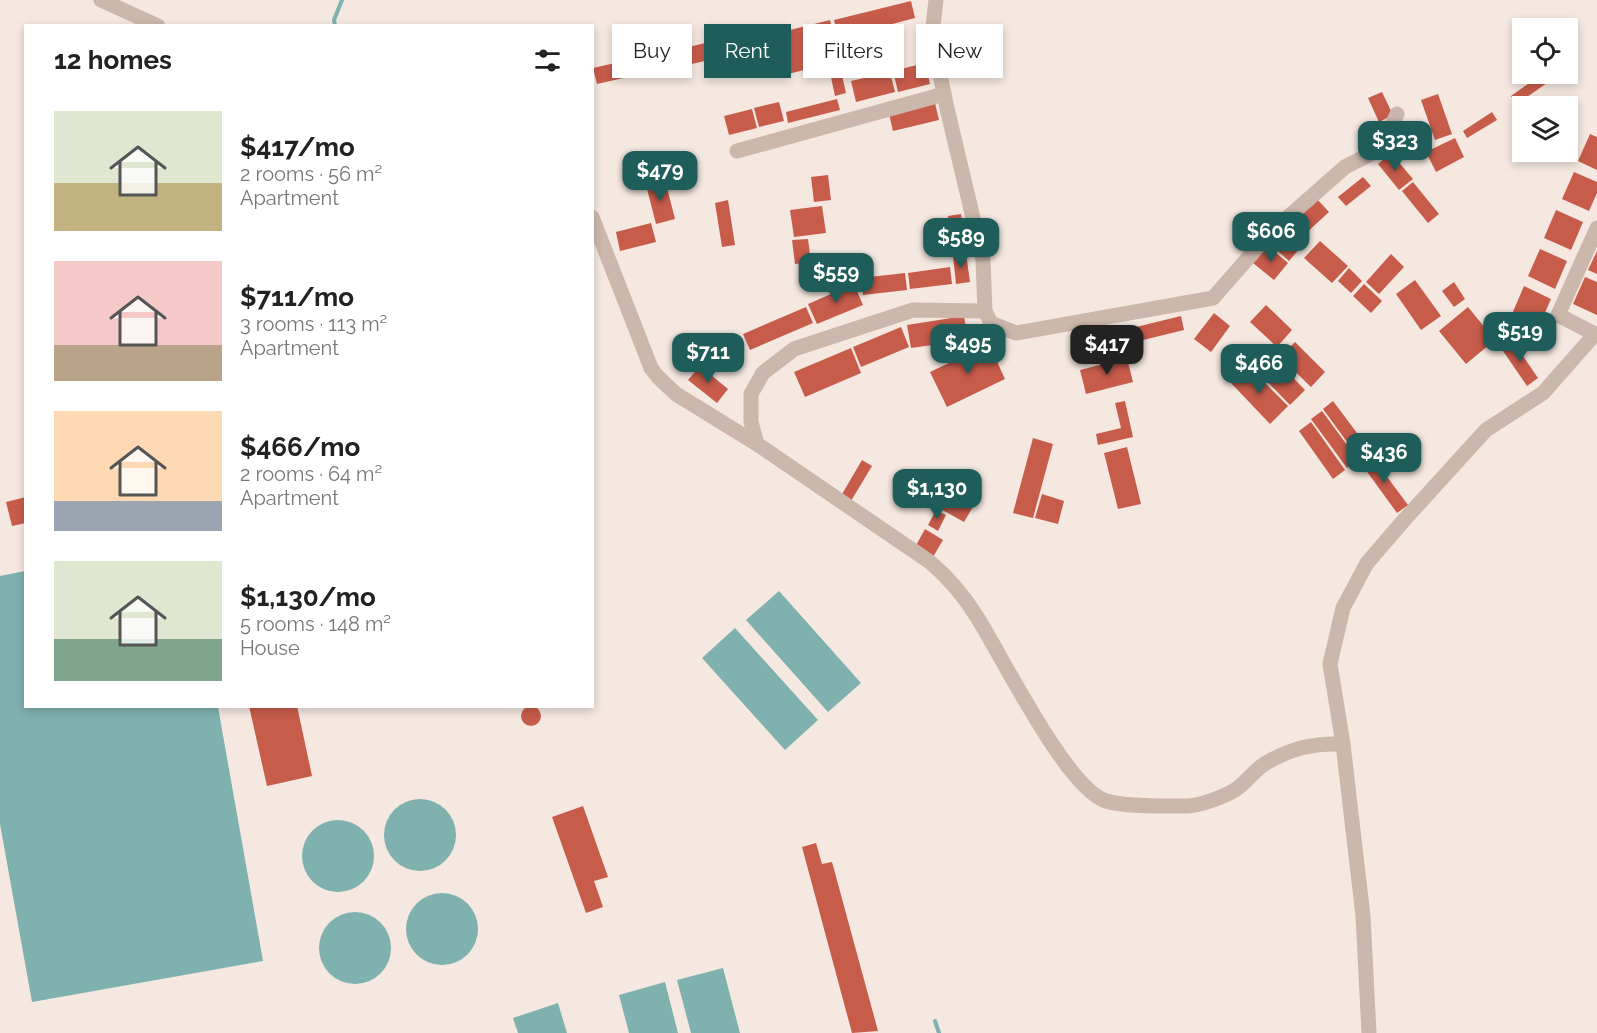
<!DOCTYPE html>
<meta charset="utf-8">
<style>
body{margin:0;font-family:Raleway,sans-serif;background:#f2f2f2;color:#222;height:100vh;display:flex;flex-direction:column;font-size:22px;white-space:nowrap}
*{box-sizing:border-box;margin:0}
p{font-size:20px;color:#767676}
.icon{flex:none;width:33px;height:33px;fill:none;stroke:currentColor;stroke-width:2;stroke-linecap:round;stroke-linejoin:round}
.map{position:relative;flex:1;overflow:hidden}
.details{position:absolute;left:24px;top:24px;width:570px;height:684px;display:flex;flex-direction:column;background:#fff;border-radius:0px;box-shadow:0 3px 9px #0003}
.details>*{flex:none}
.hud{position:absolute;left:612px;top:24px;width:570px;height:54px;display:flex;gap:12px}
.tools{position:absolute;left:1512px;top:18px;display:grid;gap:12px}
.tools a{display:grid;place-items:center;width:66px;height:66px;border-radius:0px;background:#fff;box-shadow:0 3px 9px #0003;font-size:30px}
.price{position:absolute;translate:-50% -51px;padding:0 14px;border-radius:12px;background:#1f5d5a;color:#fff;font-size:20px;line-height:39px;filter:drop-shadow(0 2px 3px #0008)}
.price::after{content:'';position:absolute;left:50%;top:36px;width:18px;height:14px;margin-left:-9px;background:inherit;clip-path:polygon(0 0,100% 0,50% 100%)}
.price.on{background:#222;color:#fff}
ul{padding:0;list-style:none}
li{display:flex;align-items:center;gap:18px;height:150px;padding:0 30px}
li span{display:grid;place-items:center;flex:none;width:168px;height:120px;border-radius:0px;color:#555}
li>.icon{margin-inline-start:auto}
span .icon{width:72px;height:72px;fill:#fffc;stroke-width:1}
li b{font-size:26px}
h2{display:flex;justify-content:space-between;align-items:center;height:72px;padding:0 30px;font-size:26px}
.pill{padding:0 21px;border-radius:0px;background:#fff;box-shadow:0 3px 9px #0003;font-size:21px;line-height:54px}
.pill.on{background:#1f5d5a;color:#fff}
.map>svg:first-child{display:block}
</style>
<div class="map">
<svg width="1597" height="1033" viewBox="0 0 1597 1033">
<rect width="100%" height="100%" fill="#f4e8e0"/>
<g fill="#7fb1ae">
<polygon points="25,571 26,706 218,707 263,961 32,1002 0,824 0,576"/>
<polygon points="779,591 861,683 828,712 746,620"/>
<polygon points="735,628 818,720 785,750 702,658"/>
<circle cx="420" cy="835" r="36"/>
<circle cx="338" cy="856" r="36"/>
<circle cx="442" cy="929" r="36"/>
<circle cx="355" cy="948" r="36"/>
<polygon points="723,968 740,1033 691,1033 677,980"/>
<polygon points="665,982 678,1033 629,1033 619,995"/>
<polygon points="558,1003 567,1033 518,1033 513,1018"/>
</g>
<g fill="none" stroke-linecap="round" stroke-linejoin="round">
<g stroke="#7fb1ae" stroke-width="4">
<polyline points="335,26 334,20 342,0"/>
<polyline points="935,1021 939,1033"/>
</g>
</g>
<g fill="#c75c4b">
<polygon points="911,1 915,18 839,38 834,20"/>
<polygon points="830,20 840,61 780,76 770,35"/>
<polygon points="1565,20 1571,33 1568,34 1568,28 1547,28"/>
<polygon points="710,42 713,59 675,68 671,51"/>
<polygon points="669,51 672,69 631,78 627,61"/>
<polygon points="624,61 628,77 597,84 593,68"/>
<polygon points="925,63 930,84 898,92 893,71"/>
<polygon points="840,66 846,93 835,96 829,68"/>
<polygon points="890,72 895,92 856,102 851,81"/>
<polygon points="1542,74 1560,74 1517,104 1511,96"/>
<polygon points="1382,92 1393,115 1379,122 1368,98"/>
<polygon points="1438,94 1452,134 1435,140 1421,100"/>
<polygon points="837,99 840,110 788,123 786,112"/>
<polygon points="779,102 784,121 759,127 754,108"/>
<polygon points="935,103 939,120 893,131 889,114"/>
<polygon points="752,109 757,128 729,135 724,116"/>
<polygon points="1492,112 1497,120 1467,138 1463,131"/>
<polygon points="1422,122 1426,137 1411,142 1407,126"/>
<polygon points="1590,134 1597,137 1597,170 1578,161"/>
<polygon points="1455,138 1464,157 1436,172 1426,152"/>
<polygon points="1391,153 1413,179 1399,190 1378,164"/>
<polygon points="1574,172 1597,182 1597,193 1589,211 1562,199"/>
<polygon points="828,175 831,200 814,202 811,177"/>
<polygon points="1363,177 1371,186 1346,206 1338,197"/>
<polygon points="665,180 675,219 656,224 646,185"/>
<polygon points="1413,182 1439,214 1428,223 1402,191"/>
<polygon points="1317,199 1329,212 1304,235 1292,222"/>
<polygon points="728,200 735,245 722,247 715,203"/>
<polygon points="822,206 826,233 794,237 790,210"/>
<polygon points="1556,210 1583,222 1571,250 1544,238"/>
<polygon points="961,214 965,248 952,250 948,216"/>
<polygon points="651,223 656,242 620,251 616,232"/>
<polygon points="1286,224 1306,241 1289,261 1270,244"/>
<polygon points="808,239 811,262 795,264 792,240"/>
<polygon points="1320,241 1348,266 1332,283 1304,258"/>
<polygon points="1268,246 1288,263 1274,280 1253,263"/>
<polygon points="1540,249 1567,261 1555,289 1528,276"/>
<polygon points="1597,251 1597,274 1588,270"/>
<polygon points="966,253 970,282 956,284 953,255"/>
<polygon points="1391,254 1404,267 1379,294 1366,282"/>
<polygon points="950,267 952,284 910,289 908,273"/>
<polygon points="1349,268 1362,281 1351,293 1338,281"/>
<polygon points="905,273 907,290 863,295 861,278"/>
<polygon points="1585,277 1597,282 1597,315 1573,304"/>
<polygon points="1415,280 1441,316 1421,330 1396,294"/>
<polygon points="1454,282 1465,299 1454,307 1442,291"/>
<polygon points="854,284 863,305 817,324 808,304"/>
<polygon points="1364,284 1382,301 1371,313 1353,296"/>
<polygon points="1524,286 1551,299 1539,326 1512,314"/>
<polygon points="1266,305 1292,330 1277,347 1250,322"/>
<polygon points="806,307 813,323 750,350 743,334"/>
<polygon points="1468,307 1495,340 1466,364 1439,331"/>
<polygon points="1214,313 1230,326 1211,352 1194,339"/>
<polygon points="964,316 968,340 911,348 907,325"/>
<polygon points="1181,316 1184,330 1131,343 1128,329"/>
<polygon points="901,327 909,347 861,367 853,347"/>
<polygon points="1512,340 1538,378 1527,386 1501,348"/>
<polygon points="1295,342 1325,372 1311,387 1280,357"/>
<polygon points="989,344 1005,379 947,407 930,372"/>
<polygon points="851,348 861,373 805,397 794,372"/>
<polygon points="1265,349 1305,390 1290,405 1250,364"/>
<polygon points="1127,358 1133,382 1086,394 1080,370"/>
<polygon points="700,366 728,389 717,403 688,380"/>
<polygon points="1248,366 1288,406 1270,424 1231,383"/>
<polygon points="1125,401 1133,437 1098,445 1096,434 1121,428 1115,403"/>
<polygon points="1333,401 1369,449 1358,457 1323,409"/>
<polygon points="1322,411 1358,460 1347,468 1311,419"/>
<polygon points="1311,422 1345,470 1333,479 1299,431"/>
<polygon points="1033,438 1053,444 1033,518 1013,513"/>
<polygon points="1127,447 1141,504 1118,509 1104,453"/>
<polygon points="1370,454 1408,505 1397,513 1360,462"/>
<polygon points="862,460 872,466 848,506 838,501"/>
<polygon points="952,486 977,500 964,522 939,508"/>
<polygon points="1042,494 1064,501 1058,524 1035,518"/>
<polygon points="26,497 26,523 12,526 6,502"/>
<polygon points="936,510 946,515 938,531 928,525"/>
<polygon points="925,529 943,540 930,562 913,551"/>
<polygon points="249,706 297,706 312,776 267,786"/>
<circle cx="531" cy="716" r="10"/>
<polygon points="583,806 608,877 594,881 603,907 586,913 552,817"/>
<polygon points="816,843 822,864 832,862 878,1031 852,1033 802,847"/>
</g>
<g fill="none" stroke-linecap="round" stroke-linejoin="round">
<g stroke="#ccb7ac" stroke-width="15">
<polyline points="101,0 158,26"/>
<polyline points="936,0 932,35 946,104 983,260 985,311 991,323 1016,333 1213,298 1271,232 1345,167 1382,148 1397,114"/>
<polyline points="737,151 944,94"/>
<path d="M 592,217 L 646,355 L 651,368 L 658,377 L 676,394 L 757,444 L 930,562 C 949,578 964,596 977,617 C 1002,656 1066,788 1106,801 C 1126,807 1166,806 1188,806 C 1202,805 1223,797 1235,790 C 1246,783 1254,770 1266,763 C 1292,748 1313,743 1343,744"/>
<polyline points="1597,228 1558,315 1597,335"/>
<polyline points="757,444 751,422 751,394 763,373 794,349 913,310 985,311"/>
<polyline points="1369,1033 1363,916 1343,744 1330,664 1343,608 1367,563 1405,519 1486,430 1543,393 1595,334"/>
</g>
</g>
</svg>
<div class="tools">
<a><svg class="icon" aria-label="locate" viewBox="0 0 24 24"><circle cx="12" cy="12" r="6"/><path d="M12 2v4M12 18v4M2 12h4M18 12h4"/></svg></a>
<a><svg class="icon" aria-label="layers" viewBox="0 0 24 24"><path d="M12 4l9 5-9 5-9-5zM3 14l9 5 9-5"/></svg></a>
</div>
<b class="price" style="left:1395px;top:172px">$323</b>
<b class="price" style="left:660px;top:202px">$479</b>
<b class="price" style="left:1271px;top:263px">$606</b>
<b class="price" style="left:961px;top:269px">$589</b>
<b class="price" style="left:836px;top:304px">$559</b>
<b class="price" style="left:1520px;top:363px">$519</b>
<b class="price" style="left:968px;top:375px">$495</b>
<b class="price on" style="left:1107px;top:376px">$417</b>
<b class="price" style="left:708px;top:384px">$711</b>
<b class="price" style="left:1259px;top:395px">$466</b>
<b class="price" style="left:1384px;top:484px">$436</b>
<b class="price" style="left:937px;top:520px">$1,130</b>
<div class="hud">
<a class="pill">Buy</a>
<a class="pill on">Rent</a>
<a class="pill">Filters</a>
<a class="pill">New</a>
</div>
<section class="details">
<h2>12 homes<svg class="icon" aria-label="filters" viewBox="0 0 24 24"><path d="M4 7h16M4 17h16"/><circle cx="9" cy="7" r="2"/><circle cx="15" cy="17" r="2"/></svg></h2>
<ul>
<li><span style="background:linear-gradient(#dfe7d0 60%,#c2b280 0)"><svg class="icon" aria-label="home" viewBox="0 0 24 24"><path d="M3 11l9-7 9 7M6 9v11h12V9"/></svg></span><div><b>$417/mo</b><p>2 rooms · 56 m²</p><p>Apartment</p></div></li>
<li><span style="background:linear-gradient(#f6c9c9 70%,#b9a48a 0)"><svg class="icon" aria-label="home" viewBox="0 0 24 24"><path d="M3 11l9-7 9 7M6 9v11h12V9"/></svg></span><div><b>$711/mo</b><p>3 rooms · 113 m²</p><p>Apartment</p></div></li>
<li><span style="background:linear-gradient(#ffd9b3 75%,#9aa5b1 0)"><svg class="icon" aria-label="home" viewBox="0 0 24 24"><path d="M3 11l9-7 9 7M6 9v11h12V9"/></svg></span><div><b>$466/mo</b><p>2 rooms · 64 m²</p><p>Apartment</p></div></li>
<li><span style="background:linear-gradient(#dfe7d0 65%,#7fa58c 0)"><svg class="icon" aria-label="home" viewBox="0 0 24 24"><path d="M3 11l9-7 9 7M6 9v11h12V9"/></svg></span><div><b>$1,130/mo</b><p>5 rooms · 148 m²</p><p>House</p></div></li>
</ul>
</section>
</div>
